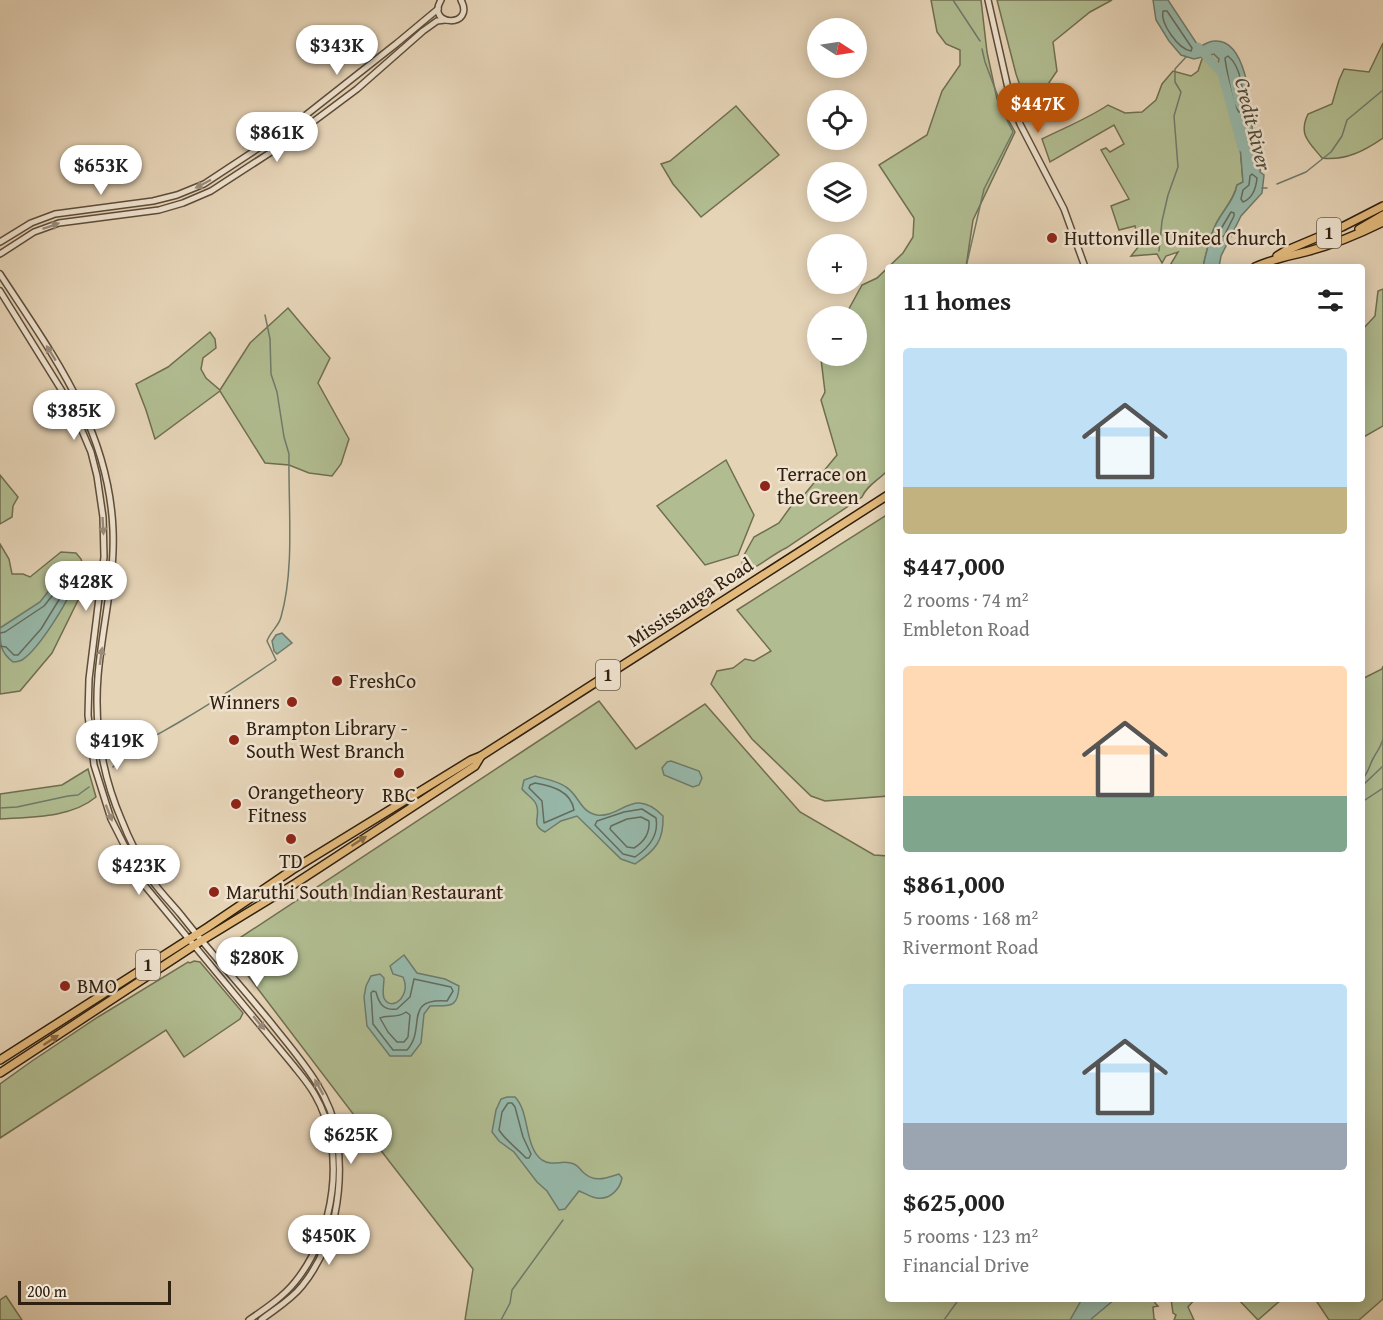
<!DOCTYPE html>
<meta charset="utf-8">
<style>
body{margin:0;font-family:"Gentium Book Plus",serif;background:#f6f6f6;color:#222;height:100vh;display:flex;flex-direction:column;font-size:22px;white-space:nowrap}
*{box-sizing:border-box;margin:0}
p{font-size:20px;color:#767676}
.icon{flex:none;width:33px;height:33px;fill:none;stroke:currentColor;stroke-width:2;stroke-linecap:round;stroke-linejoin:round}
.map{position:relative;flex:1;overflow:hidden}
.sheet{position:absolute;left:885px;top:264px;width:480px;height:1038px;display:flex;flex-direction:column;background:#fff;border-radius:6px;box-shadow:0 3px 15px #0003}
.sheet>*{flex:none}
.needle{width:39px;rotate:102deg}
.controls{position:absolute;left:807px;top:18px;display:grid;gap:12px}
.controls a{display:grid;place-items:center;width:60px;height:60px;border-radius:50%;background:#fff;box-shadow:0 3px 15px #0003;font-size:30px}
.scale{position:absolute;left:18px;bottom:15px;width:153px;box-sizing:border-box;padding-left:6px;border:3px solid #302010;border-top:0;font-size:16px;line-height:21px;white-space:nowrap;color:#302010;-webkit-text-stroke:4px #efe3d0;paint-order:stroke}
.price{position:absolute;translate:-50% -51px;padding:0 14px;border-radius:21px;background:#fff;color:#222;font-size:20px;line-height:39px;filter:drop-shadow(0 2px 3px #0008)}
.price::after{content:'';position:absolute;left:50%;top:36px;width:18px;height:14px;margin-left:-9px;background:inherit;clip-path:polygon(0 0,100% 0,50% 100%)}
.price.current{background:#b45309;color:#fff}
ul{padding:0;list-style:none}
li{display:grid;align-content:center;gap:12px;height:318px;padding:0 18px}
li span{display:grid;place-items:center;height:186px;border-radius:6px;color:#555}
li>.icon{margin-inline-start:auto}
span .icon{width:108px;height:108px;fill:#fffc;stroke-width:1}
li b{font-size:26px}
h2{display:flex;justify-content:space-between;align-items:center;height:72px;padding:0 18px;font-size:26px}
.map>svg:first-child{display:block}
</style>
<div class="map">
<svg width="1383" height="1320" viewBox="0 0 1383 1320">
<rect width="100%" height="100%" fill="#e6d4b7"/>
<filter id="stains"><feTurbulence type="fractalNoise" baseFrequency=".00333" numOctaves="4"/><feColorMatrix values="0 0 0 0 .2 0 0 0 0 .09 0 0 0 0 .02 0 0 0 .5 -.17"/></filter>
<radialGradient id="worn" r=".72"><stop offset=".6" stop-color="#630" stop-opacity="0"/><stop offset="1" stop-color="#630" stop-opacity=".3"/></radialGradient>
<g fill="#b1bd91" stroke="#706e50" stroke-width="1.5">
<path d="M 931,0 L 981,0 L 987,52 L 997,99 L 1015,132 L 973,220 L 966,267 L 888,267 L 888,470 C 879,480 867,485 862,497 L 786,548 C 771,555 758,569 741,572 L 743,557 L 754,537 L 779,523 L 794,502 L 804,495 L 837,455 L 821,400 L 825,392 L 821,359 L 824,356 L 856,356 L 856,316 L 845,316 L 862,285 L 877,278 L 903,253 L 913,237 L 914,218 L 879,165 L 927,135 L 942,91 L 960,65 L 960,50 L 946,44 L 937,32 Z"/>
<polygon points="997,0 1112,0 1090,12 1053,42 1057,71 1044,90 1025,100 1016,74"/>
<path d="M 1383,43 L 1383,138 C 1364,151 1345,161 1322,158 C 1309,142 1298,135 1308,114 L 1332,104 L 1339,80 L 1344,69 L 1369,72 Z"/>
<path d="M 1214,54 L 1219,59 L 1218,64 L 1224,78 L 1228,106 L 1238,121 L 1243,182 L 1237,185 C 1234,201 1222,211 1215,226 C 1209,239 1206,253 1203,267 L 1169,267 L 1178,252 L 1166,256 L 1162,263 L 1157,254 L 1131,256 L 1139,246 L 1135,226 L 1119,230 L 1111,206 L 1129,199 L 1101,150 L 1106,148 L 1110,152 L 1124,144 L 1114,125 L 1050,162 L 1042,139 C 1064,128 1087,119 1108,105 L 1125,113 L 1142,112 L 1156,100 L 1162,84 L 1173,71 L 1191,76 L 1198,71 L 1203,56 Z"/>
<polygon points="736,106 779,155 701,217 673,184 661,164 670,161"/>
<polygon points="1383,289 1383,426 1362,438 1362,330 1375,316 1378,291"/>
<polygon points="288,308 330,358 318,383 349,439 341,464 332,476 309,473 289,465 265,463 220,391 155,439 146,410 136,384 168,367 210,332 215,339 216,348 203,358 201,369 206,378 220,390 250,343"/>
<polygon points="726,460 754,515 738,555 705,565 657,506"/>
<polygon points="0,475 18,497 13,506 12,517 0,524"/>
<polygon points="888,514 888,796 825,801 811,796 752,739 711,684 717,671 733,668 745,659 754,661 771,651 737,610"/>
<polygon points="0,544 9,559 12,574 23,574 30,577 61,552 76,553 81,559 88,580 52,653 20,691 0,694"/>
<polygon points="1383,666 1383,1299 1359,1320 1329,1320 1315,1299 1362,1299 1362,679 1382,669"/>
<polygon points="599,701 636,749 705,704 800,812 874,855 888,856 888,1299 1156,1299 1155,1303 1158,1306 1153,1307 1154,1319 1156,1320 465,1320 473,1269 389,1161 226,947"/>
<path d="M 88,769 L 96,797 C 71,818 31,817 0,819 L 0,794 L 62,785 Z"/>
<polygon points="194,961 200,962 243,1013 240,1019 184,1057 166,1030 0,1138 0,1084 32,1061 98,1017 188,962 190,963"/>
<polygon points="6,1296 22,1320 0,1320 0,1300"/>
<polygon points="1171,1299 1195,1299 1188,1307 1194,1320 1174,1320 1176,1315 1173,1313"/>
<polygon points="1238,1299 1282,1299 1258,1320"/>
</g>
<g fill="#97b8aa" stroke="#6e7b6c" stroke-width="1.5">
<path d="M 1153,0 L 1168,0 L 1197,44 L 1201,46 C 1205,44 1210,41 1214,41 C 1250,38 1251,116 1253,139 L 1259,145 L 1261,163 L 1260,172 L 1264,175 L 1262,193 L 1241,216 L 1221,256 L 1219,267 L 1203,267 C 1206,253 1209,239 1215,226 C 1222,211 1234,201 1237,185 L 1243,182 L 1238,121 L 1228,106 L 1224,78 L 1218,64 L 1219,59 L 1214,54 L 1194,59 L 1181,55 L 1169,41 L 1156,20 Z"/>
<path d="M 65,570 L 73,573 L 76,578 C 71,598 39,649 22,660 C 20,661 15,662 13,662 C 0,652 0,644 0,628 L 40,602 Z"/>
<polygon points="282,633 292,643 277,654 274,651 272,641 276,635"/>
<polygon points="671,761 699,771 702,778 699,785 693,787 664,775 662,768 667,762"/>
<path d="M 535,776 C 545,779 558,781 566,787 C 579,795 580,812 597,815 C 622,818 633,786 663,816 C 664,840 656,850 635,864 L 621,859 L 577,816 L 561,821 L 545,832 C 529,824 542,817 536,804 C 534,799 526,794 522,789 L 524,780 Z"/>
<path d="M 404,955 L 417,973 L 445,979 L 459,986 C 458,1010 448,1005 430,1006 L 424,1014 L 421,1043 L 411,1056 L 390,1056 L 367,1026 L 364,997 L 366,986 L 371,976 L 380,974 L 384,978 C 384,985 382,993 384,998 C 391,1013 412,996 403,977 L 393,974 L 390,966 Z"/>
<path d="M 507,1097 L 515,1097 C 530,1112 524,1147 542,1160 C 553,1167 563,1159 574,1164 C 579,1166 580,1170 584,1173 C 595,1183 606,1178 619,1174 L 622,1178 C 620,1189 610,1200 597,1198 C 592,1198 585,1193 579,1191 L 565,1209 L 559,1210 L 547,1191 L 537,1182 L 514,1152 L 499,1141 L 492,1132 L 496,1110 L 501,1099 Z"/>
<polygon points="1082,1299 1115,1299 1090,1320 1070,1320"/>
</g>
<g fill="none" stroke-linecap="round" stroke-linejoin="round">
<g stroke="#646c5d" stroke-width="1.5">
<path d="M 1163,11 L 1167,11 L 1192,48 L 1191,51 C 1178,49 1160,23 1163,11 Z"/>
<path d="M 1228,56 C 1242,67 1243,93 1244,110 L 1242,113 L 1239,112 C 1238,111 1234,104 1234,103 C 1232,99 1225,60 1225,58 Z"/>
<path d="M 1252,174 L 1257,178 C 1256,189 1253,198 1243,202 L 1241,199 L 1243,190 L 1249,185 L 1250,176 Z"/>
<polygon points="1231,212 1234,213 1234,216 1224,236 1220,237 1218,234"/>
<polyline points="0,633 5,632 44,606 60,586 65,586 65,590 41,629 18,655 14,655 6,647 0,646"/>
<path d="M 535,783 C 552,786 571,791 574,810 L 544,823 L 542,801 L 529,788 L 530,785 Z"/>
<path d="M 642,809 L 656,818 C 659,835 650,847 635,857 L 623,854 L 595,825 L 597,821 L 624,812 Z"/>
<path d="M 641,817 L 649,821 C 650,833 644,842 634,848 L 627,847 L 610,829 L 611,826 L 627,819 Z"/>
<path d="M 414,979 L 451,987 L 453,991 L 447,1001 C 402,998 427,1028 407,1050 L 393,1050 L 373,1024 L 371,993 L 373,991 L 376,992 C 379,1004 384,1011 397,1009 L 410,997 Z"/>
<path d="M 406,1012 L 410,1015 L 408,1037 L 404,1042 L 397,1042 L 388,1032 L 380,1018 C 387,1014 397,1019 406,1012 Z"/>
<path d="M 508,1103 L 512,1103 L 515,1107 L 523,1137 L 531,1154 L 529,1158 L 526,1158 C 517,1148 506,1141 499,1130 L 502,1112 Z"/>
</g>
<g stroke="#6e7b6c" stroke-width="1.5">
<polyline points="953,0 980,41"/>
<polyline points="1277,184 1306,172 1331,152 1342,136 1347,120 1383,90"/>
<polyline points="1262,188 1267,188"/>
<polyline points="1159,251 1162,221 1168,195 1178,167 1174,116 1181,92 1175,82 1175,69 1186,57"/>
<polyline points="966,267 984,189 1013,132 1006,118 985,62 982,49"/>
<path d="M 113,767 C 132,746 162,733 186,718 C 217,700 246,680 276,660 L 267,641 C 270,632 279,626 281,617 C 295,568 288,505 289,454 L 284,437 L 277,392 L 271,374 L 270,339 L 265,315"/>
<path d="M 1362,779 C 1369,773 1369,765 1374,757 C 1378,749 1380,749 1383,739"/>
<polyline points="1363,785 1383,766"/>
<polyline points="1362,802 1383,788"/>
<polyline points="0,808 17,807 68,796 78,795 89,787"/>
<polyline points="501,1320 510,1303 512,1290 563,1220"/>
<polyline points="944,1320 959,1299"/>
</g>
<polyline stroke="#97b8aa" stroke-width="9" points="1198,47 1222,73 1242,147"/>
<defs>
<g id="minor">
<path d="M 441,0 C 425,27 476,28 461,0"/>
<polyline points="988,0 1010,97 1020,124 1064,209 1085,267"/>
<polyline points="0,242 31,223 55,214 153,201 177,195 204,184 292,126 396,44 438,9"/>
<polyline points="0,254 34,232 59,223 159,210 183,203 211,191 282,145 357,89 423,31 437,21 445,20"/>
<path d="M 0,274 C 53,355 109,429 113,530 C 115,579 102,627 98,676 C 94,726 102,775 122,821 C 129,839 141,862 151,879 C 160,892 171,903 181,915 C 210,952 242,987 272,1024 C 298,1057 330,1091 337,1135 C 344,1187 336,1244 302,1286 C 291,1300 275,1309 261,1320"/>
<path d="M 0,291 L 72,407 L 91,452 L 97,476 L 103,517 L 104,557 L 89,679 L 88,715 L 94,765 L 111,819 L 145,886 L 293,1065 C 300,1074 309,1084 315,1095 C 347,1150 335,1233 295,1282 C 283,1297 265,1309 249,1320"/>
</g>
<g id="major">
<polyline points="1359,229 1383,215"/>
<polyline points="1277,256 1285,251 1342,227 1383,206"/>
<path d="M 1255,267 C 1272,259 1290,256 1309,251 C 1335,244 1359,234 1383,222"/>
<polyline points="0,1060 208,927 292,870 471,760 481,756 888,495"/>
<polyline points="0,1073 201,941 296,883 475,766 481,756"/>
</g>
</defs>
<use href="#minor" stroke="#5e4d3a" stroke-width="8"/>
<use href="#major" stroke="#302010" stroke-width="10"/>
<use href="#minor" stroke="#efe3d0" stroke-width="5"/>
<use href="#major" stroke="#e3ba7c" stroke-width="7"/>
</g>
<defs><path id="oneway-solid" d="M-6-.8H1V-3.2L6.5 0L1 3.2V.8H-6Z" transform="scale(1.5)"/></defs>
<g fill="#998b7a">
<use href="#oneway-solid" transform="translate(203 184) rotate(152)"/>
<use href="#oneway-solid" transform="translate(51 226) rotate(-19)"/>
<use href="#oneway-solid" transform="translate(51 353) rotate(-122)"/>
<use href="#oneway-solid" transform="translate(103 526) rotate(87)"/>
<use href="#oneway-solid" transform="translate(101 656) rotate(-82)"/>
<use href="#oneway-solid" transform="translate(109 813) rotate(69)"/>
<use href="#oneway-solid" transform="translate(259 1023) rotate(50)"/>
<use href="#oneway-solid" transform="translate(319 1087) rotate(-119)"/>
</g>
<g fill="#8a6d46">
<use href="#oneway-solid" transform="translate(359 841) rotate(-33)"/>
<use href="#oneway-solid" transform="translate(51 1040) rotate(-33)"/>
</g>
<g fill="#8f2418" stroke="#efe3d0" stroke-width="2">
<circle cx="1052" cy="238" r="6"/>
<circle cx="765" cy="486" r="6"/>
<circle cx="337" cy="681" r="6"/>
<circle cx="292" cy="702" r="6"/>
<circle cx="234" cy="740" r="6"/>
<circle cx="399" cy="773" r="6"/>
<circle cx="236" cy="804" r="6"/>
<circle cx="291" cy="839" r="6"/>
<circle cx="214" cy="892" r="6"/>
<circle cx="65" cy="986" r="6"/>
</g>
<g text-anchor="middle" stroke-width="5" stroke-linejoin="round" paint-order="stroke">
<g fill="#efe3d0" stroke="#695a4a" stroke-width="1.5">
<rect x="1317" y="218" width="24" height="30" rx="4.5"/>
<rect x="596" y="660" width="24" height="30" rx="4.5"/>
<rect x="136" y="950" width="24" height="30" rx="4.5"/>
</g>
<g font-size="18" font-weight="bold" fill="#302010">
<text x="1329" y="239">1</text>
<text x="608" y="681">1</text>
<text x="148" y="971">1</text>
</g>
<g font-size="20" fill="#302010" stroke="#efe3d0" text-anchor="start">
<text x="1064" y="245">Huttonville United Church</text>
<text x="777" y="481">Terrace on<tspan x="777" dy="23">the Green</tspan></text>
<text x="349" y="688">FreshCo</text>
<text x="280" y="709" text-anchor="end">Winners</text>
<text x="246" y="735">Brampton Library -<tspan x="246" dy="23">South West Branch</tspan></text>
<text x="248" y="799">Orangetheory<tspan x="248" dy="23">Fitness</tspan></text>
<text x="399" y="802" text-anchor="middle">RBC</text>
<text x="291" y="868" text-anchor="middle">TD</text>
<text x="226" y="899">Maruthi South Indian Restaurant</text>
<text x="77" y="993">BMO</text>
</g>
<g font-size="20" fill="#302010" stroke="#efe3d0">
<text transform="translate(690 602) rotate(-33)" y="7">Mississauga Road</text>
</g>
<g font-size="21" font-style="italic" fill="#4f4e3e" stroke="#efe3d0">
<text transform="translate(1253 124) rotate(76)" y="7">Credit River</text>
</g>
</g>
<rect width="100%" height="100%" filter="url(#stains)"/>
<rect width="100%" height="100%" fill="url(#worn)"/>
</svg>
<div class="controls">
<a><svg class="needle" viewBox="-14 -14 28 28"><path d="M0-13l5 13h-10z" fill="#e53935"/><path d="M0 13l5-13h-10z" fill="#767676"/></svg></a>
<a><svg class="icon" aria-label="locate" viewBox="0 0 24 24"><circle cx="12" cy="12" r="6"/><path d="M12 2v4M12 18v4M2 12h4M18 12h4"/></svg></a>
<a><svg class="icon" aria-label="layers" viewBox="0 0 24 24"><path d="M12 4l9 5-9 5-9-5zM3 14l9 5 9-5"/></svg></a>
<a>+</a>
<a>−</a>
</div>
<div class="scale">200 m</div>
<b class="price" style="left:337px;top:76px">$343K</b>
<b class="price current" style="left:1038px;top:134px">$447K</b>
<b class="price" style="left:277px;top:163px">$861K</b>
<b class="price" style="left:101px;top:196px">$653K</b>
<b class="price" style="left:74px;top:441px">$385K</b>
<b class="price" style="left:86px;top:612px">$428K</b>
<b class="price" style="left:117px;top:771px">$419K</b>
<b class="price" style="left:139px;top:896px">$423K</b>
<b class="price" style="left:257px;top:988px">$280K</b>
<b class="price" style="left:351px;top:1165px">$625K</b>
<b class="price" style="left:329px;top:1266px">$450K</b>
<section class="sheet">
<h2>11 homes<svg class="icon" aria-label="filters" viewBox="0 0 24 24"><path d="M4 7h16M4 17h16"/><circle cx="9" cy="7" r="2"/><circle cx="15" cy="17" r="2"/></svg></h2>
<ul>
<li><span style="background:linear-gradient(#bfe0f5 75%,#c2b280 0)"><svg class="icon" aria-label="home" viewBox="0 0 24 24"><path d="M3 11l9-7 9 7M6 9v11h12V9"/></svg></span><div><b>$447,000</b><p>2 rooms · 74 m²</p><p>Embleton Road</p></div></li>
<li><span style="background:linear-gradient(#ffd9b3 70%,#7fa58c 0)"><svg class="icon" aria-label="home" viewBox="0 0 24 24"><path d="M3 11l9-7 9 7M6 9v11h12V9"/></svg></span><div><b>$861,000</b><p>5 rooms · 168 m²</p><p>Rivermont Road</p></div></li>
<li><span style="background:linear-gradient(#bfe0f5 75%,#9aa5b1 0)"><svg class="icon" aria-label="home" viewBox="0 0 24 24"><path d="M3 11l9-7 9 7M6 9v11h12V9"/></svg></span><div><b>$625,000</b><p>5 rooms · 123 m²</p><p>Financial Drive</p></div></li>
</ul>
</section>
</div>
